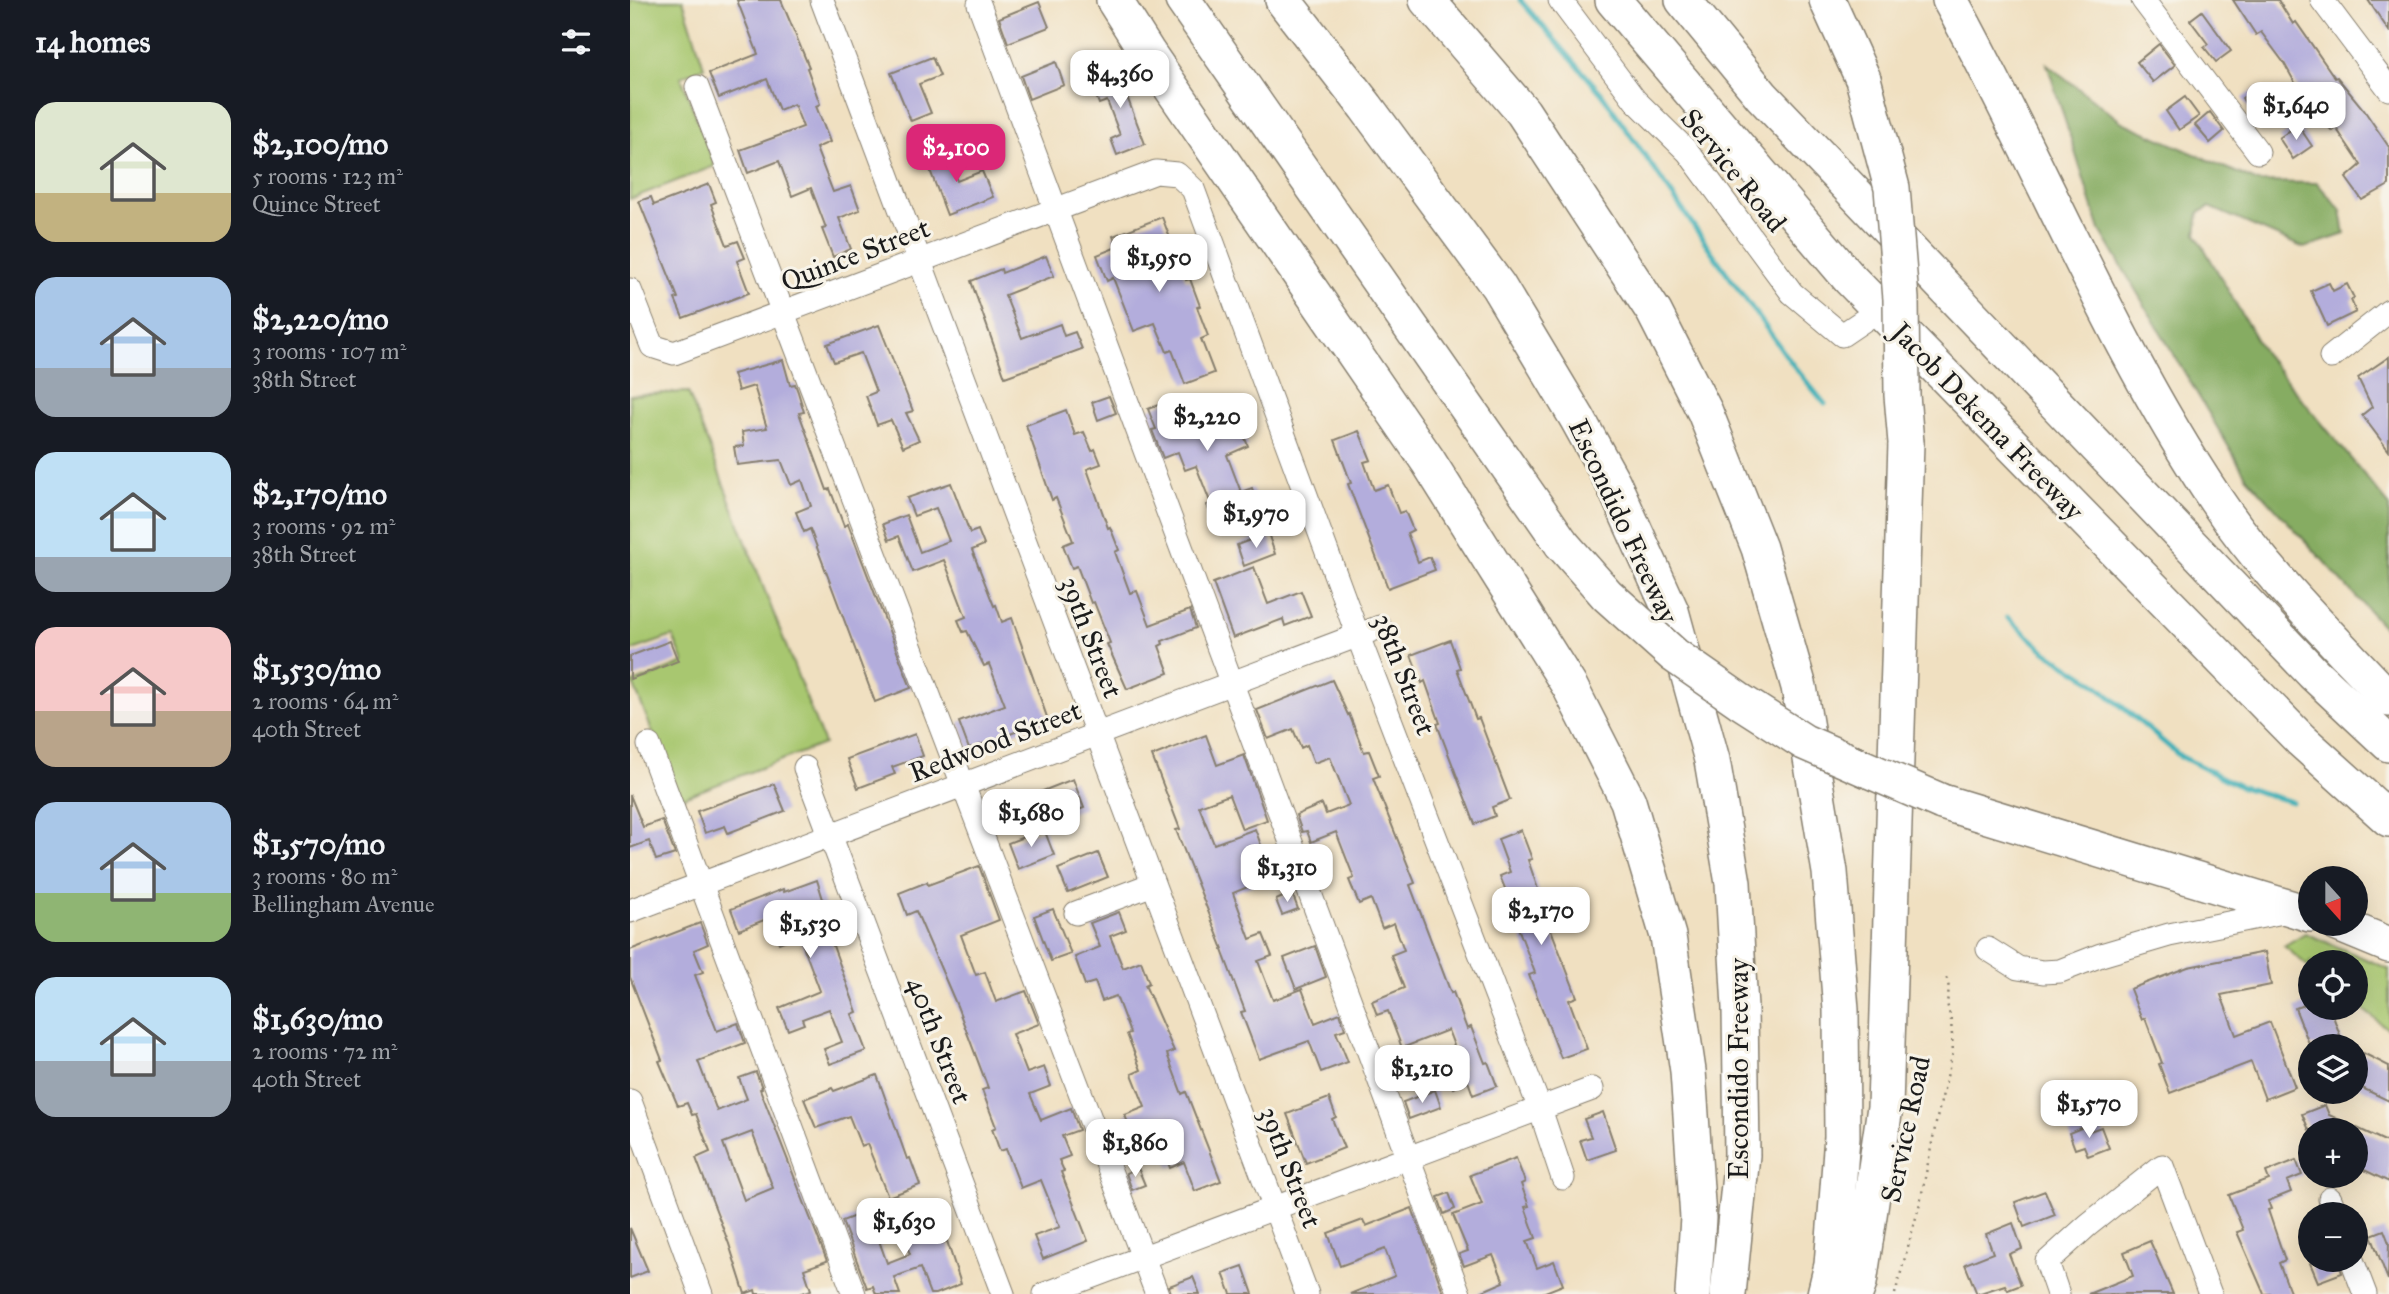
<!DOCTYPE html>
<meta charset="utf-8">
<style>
body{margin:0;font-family:"IM FELL Great Primer",serif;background:#242831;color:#f1f3f6;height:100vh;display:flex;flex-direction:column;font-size:26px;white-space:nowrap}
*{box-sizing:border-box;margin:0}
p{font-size:23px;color:#9ea1a6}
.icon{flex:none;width:38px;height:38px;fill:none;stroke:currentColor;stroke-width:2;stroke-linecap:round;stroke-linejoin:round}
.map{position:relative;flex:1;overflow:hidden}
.sheet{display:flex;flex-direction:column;background:#171b24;width:630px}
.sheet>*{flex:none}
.needle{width:46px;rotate:159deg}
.controls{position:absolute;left:1668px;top:866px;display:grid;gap:14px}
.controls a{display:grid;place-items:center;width:70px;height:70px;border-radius:50%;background:#171b24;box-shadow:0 7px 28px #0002;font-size:35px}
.price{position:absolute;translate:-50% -60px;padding:0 16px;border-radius:14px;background:#fff;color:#222;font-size:23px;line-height:46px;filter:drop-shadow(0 2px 4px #0008)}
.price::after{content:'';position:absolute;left:50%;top:42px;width:21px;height:16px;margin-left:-10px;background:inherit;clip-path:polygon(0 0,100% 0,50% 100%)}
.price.current{background:#db2777;color:#fff}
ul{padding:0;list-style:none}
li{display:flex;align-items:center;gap:21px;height:175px;padding:0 35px}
li span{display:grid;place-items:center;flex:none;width:196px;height:140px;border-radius:21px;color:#555}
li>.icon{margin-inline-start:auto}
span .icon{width:84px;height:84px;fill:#fffc;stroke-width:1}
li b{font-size:30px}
h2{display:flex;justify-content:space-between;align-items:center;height:84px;padding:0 35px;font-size:30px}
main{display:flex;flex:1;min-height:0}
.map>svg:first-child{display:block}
</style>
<main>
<section class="sheet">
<h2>14 homes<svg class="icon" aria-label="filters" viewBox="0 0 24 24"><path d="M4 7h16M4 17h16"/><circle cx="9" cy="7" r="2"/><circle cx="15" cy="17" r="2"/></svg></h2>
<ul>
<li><span style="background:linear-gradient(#dfe7d0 65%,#c2b280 0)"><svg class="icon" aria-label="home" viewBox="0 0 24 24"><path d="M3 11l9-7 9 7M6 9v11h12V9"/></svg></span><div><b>$2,100/mo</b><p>5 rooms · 123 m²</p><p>Quince Street</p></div></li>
<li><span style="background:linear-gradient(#a9c7e8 65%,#9aa5b1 0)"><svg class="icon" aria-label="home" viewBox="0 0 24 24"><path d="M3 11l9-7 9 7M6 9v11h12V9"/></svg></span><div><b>$2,220/mo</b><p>3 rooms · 107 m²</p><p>38th Street</p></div></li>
<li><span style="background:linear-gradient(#bfe0f5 75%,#9aa5b1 0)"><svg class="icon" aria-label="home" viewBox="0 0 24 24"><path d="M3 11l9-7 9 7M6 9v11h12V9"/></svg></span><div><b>$2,170/mo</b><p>3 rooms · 92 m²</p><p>38th Street</p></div></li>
<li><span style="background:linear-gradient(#f6c9c9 60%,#b9a48a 0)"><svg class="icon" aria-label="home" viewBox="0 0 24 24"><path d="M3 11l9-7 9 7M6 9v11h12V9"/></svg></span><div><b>$1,530/mo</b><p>2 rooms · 64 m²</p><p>40th Street</p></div></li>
<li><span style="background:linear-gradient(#a9c7e8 65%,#8fb573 0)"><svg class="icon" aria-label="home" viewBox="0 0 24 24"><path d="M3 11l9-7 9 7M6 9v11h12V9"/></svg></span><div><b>$1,570/mo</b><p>3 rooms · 80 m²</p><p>Bellingham Avenue</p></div></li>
<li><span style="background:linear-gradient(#bfe0f5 60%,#9aa5b1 0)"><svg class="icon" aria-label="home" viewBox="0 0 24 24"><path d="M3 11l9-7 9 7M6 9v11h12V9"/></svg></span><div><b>$1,630/mo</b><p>2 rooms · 72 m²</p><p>40th Street</p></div></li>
</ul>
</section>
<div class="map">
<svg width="1759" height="1294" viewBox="0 0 1759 1294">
<rect width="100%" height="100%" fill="#f7f3e8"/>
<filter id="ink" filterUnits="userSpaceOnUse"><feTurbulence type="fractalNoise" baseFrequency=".0143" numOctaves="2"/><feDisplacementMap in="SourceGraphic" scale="14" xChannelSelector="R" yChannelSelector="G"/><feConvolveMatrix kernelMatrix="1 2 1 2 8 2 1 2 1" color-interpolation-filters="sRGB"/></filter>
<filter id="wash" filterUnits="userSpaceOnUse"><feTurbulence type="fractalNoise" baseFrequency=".00686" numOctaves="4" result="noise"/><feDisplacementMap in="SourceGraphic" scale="28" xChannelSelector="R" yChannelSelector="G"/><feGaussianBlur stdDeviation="1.57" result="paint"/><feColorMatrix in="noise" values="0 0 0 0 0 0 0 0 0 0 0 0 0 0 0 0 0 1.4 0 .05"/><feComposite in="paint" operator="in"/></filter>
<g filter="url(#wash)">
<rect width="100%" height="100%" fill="#f0e0c1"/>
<g fill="#a8c76f" stroke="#627246" stroke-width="2">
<polygon points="0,0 53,0 74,67 51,77 85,166 0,199"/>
<polygon points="58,392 194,744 49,799 3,683 54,663 43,636 0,651 0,395"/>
<polygon points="1675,933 1759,969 1759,1030 1726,1004 1726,962 1680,962 1680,968 1654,946"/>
</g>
<polygon fill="#86ac62" stroke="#51643f" stroke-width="2" points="1417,64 1492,122 1628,182 1687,183 1711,210 1715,234 1674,248 1580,207 1569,212 1566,234 1634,353 1759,505 1759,633 1616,476 1470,230"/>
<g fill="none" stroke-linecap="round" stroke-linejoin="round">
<g stroke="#3fb0b7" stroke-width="5">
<polyline points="890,0 972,94 1086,258 1163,365 1195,404"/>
<polyline points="1377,617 1415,651 1463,682 1550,756 1609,786 1662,802"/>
</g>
</g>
<g id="blocks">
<g fill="#b3addc" fill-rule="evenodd">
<polygon points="107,0 151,0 179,67 177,68 190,104 186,106 200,142 186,148 203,192 221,186 230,210 209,218 221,249 203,257 192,229 196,228 181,188 162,196 149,161 118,173 110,150 173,127 164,104 149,110 137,79 89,98 79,73 128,54"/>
<polygon points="1603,0 1648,0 1663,24 1666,22 1705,78 1707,77 1734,110 1759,147 1759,185 1732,200 1716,178 1731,165 1706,128 1702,131 1666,90 1668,88 1654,63 1631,32 1626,35"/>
<polygon points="1738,0 1759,0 1759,31"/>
<polygon points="409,2 419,27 378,43 369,18"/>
<polygon points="1572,11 1601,51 1586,62 1574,47 1578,44 1560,20"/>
<polygon points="1529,44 1545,65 1523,82 1507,62"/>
<polygon points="302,57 310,76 289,84 301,113 281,121 261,73"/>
<polygon points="426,62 434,85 399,99 391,76"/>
<polygon points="495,69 503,91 496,94 515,144 487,155 481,139 490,135 477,101 469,104 461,82"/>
<polygon points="1629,87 1640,105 1624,116 1612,98"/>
<polygon points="1555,97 1569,116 1549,130 1536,111"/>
<polygon points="1580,112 1594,131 1580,143 1565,125"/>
<polygon points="1668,125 1682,146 1663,159 1649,138"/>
<polygon points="313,146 327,181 352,171 363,197 317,215 294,154"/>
<polygon points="79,184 86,202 81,204 97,245 108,241 115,258 107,261 119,293 53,318 45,299 48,298 9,201 21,197 24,205"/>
<polygon points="532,217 556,280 560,279 570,306 567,307 578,336 571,339 584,373 555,384 542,350 537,352 525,323 504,331 483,278 477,281 467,255 487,247 483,236"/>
<polygon points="416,256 424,276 375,295 392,338 430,324 434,336 445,332 452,349 375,377 341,281 371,269 372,273"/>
<polygon points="1699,283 1703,291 1717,284 1724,298 1721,300 1726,312 1697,326 1681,291"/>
<polygon points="249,325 283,411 276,413 289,440 273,447 261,420 247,425 236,396 246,392 231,353 204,362 197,344"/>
<polygon points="1759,357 1759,451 1732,415 1742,407 1728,378"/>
<polygon points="153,360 160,385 165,384 168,392 174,412 169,413 197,490 200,489 214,526 218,524 281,688 245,702 180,529 174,532 166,512 181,506 172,480 161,485 151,460 107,465 104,447 114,446 112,432 137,428 124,386 108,391 103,374"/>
<polygon points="479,396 486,413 468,420 462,402"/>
<polygon points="548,397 557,419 605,400 610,413 606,415 618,446 597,455 611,492 622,488 629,508 584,525 577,505 581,504 566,466 555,470 548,452 533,458 522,430 526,429 518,409"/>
<polygon points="436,410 445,435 454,432 462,451 465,449 471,464 457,469 478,528 480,527 489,550 485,552 500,593 507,591 520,625 560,610 566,628 532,641 533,644 529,646 539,673 497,689 477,644 480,643 464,602 461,603 447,566 442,568 433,545 443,541 426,498 422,500 396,425"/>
<polygon points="729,431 741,460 734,462 744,490 758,485 769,513 775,511 783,530 777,533 788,562 800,557 805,570 758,588 718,484 721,483 705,440"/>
<polygon points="321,483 340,533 348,530 354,545 342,550 364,606 366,605 372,622 382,618 418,720 339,749 329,722 375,705 359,664 354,666 337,631 333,632 328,620 336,617 314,560 283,572 269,536 259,540 253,524 276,515 290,552 319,541 306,508 284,516 277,498"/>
<polygon points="638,533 645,554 614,566 607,545"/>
<polygon points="624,567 638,604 671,591 681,616 655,626 653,619 603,638 583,583"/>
<polygon points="820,640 830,668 827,669 846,719 849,718 880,800 862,807 865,816 845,824 807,724 810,723 795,681 792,683 781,655"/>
<polygon points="40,641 48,661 0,679 0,656"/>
<polygon points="702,680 718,715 719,714 734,752 739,751 749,776 743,778 785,883 780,885 821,993 823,992 837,1029 841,1027 855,1063 858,1062 867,1086 843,1095 838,1081 823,1088 817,1076 833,1069 818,1030 772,1048 758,1011 747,1015 742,1001 774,988 761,955 774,950 764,923 752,928 741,899 729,904 719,880 724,878 706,832 681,842 677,831 672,832 666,815 692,804 696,814 719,805 700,757 684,763 677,745 671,748 663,729 638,739 627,710"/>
<polygon points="285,734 293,756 262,767 265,774 228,788 217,759"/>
<polygon points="576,735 587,765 614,755 637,820 612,829 599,795 569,806 584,844 625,829 634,853 642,877 603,893 620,939 633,934 642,956 628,961 643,1000 672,989 685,1023 710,1013 715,1029 706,1032 718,1062 691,1072 679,1041 629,1059 611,1012 615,1011 592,950 593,949 546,830 550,829 522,756"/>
<polygon points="443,779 454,808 416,822 405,794"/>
<polygon points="144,784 155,811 98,833 95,826 75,833 67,811"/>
<polygon points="0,795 13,827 32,820 45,854 26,860 19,841 0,848"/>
<polygon points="414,829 424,855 388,869 378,843"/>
<polygon points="891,830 902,859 898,860 910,895 908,896 947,997 939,1000 957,1049 931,1058 899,975 905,973 887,925 882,927 877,913 884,911 870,876 880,872 868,839"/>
<polygon points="468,853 478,877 438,893 428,869"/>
<polygon points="349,866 369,920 331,935 346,975 355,972 366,1002 396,991 409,1024 382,1034 397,1073 414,1067 421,1086 400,1094 411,1120 441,1108 449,1130 432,1136 440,1156 429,1160 434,1171 431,1172 458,1241 413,1259 404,1236 430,1227 411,1180 391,1188 376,1149 370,1151 362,1129 366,1127 352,1090 358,1088 327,1006 286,911 277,915 269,893 297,882 298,885"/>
<polygon points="187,880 206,941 202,943 227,1012 222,1014 236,1051 200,1064 194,1049 212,1042 199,1009 172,1019 174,1024 158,1030 149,1008 190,991 169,935 149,943 139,918 109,930 101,909 153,889 154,892"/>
<polygon points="662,893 668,909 652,915 646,900"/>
<polygon points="423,909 441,954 421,961 404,916"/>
<polygon points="489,912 496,930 480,936 493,968 511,961 519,983 515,985 544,1051 537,1054 552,1094 556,1092 591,1181 565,1191 554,1162 540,1168 529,1138 507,1147 495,1115 515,1107 502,1074 511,1070 497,1034 500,1033 486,996 472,1001 465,982 455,985 445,957 470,947 460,923"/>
<path d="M 70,923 L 78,944 L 64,950 L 73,972 L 65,975 L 87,1031 L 108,1023 L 115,1043 L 68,1061 L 87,1111 L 117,1099 L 109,1078 L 126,1072 L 132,1088 L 130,1089 L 197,1261 L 174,1269 L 181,1290 L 170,1294 L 126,1294 L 125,1290 L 115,1294 L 99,1244 L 66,1158 L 80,1152 L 66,1114 L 62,1115 L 57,1103 L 48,1106 L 29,1061 L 32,1060 L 0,977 L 0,950 ZM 122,1132 L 143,1188 L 114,1200 L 93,1143 Z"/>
<polygon points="685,946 696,977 666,989 654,958"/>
<polygon points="1635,952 1641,985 1591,995 1606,1035 1640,1022 1665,1087 1635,1099 1621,1062 1540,1093 1529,1064 1532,1063 1515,1018 1512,1020 1500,989 1558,967"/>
<polygon points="1680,1003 1680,1008 1700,1008 1714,1046 1680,1046 1665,1008"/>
<polygon points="1733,1053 1759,1066 1759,1101 1726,1085 1726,1068"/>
<polygon points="247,1075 277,1159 280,1158 290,1185 258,1197 237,1144 231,1146 219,1116 186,1128 174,1099 202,1088 204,1091"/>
<polygon points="805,1090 811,1107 779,1119 773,1102"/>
<polygon points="699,1098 706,1117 702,1119 714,1148 676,1163 657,1114"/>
<polygon points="1695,1105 1699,1115 1759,1143 1759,1182 1726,1166 1726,1130 1679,1130 1672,1114"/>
<polygon points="973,1112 986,1150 957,1160 950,1140 961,1137 954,1119"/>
<polygon points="1458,1125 1460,1131 1471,1127 1479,1148 1458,1156 1454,1146 1445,1149 1439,1133"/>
<polygon points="886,1158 895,1182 891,1184 899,1206 895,1207 906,1238 897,1241 907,1268 924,1261 933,1285 910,1294 846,1294 874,1282 863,1255 834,1266 829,1254 838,1251 823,1215 852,1204 840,1175"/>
<polygon points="1666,1160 1672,1175 1657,1181 1661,1192 1638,1201 1641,1209 1638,1210 1655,1260 1649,1263 1661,1294 1634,1294 1607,1232 1613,1230 1599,1195 1639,1180 1636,1172"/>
<polygon points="508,1168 515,1185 502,1190 496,1173"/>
<polygon points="1415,1191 1425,1215 1394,1227 1385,1202"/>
<polygon points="819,1193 825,1209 814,1214 808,1197"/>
<polygon points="782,1208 814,1294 720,1294 765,1276 755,1249 710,1266 698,1233 733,1220 736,1226"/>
<polygon points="230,1214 239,1238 247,1235 257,1263 280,1254 271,1230 303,1218 312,1243 317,1241 331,1284 306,1294 300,1294 290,1268 264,1277 270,1294 246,1294 243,1286 237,1288 212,1221"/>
<polygon points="1383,1223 1392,1249 1379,1254 1391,1285 1378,1290 1375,1285 1347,1294 1335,1264 1363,1253 1356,1234"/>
<polygon points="0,1228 18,1271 0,1278"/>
<polygon points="1754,1230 1759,1243 1758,1280 1741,1235"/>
<polygon points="1520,1241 1543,1294 1458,1294 1503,1276 1494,1252"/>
<polygon points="1689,1260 1708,1260 1712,1273 1688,1282 1680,1263"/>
<polygon points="613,1266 623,1294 601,1294 593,1273"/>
<polygon points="563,1277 570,1294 541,1294 539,1286"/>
</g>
</g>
</g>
<g filter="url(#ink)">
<use href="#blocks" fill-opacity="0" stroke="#867e6e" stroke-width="2"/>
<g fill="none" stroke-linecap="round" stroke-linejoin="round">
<defs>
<g id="minor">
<polyline points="192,0 677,1294"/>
<polyline points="930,0 1005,100 1058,152 1162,293 1212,335 1249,310"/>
<polyline points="1513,0 1628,152"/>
<polyline points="1692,0 1759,89"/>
<polyline points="349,4 829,1294"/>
<polyline points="67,87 527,1294"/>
<polyline points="0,290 22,346 44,353 526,172 547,174 563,189 728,636 910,1109 933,1178"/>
<polyline points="1701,357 1759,311"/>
<polyline points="19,745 224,1294"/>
<polyline points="175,768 373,1294"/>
<polyline points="0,911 750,627"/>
<polyline points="446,913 523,884"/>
<polyline points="1358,949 1388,968 1413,972 1430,971 1471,955 1539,935 1658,911"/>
<polyline points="0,1101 71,1294"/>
<polyline points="1700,1199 1706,1214"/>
<polyline points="1722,1260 1735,1294"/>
<polyline points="415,1294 962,1089"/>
<polyline points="1428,1294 1417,1262 1458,1225 1532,1166 1580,1294"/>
</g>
<g id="highway">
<polyline points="484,0 517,52 798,461 940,687 998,801 1038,936 1058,1071 1068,1218 1063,1294"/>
<polyline points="553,0 932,544"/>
<polyline points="653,0 736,107 868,286 947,418 983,483 1041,611 1082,760 1103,883 1110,1008 1112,1155 1098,1294"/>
<polyline points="797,0 893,112 1024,312 1075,412 1129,548 1169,687 1200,872 1211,1010 1212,1137 1202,1265 1195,1294"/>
<polyline points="983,0 1220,279 1671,740 1759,819"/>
<polyline points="1053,0 1132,96 1683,673 1759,744"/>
<polyline points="1197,0 1233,79"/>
<path d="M 1320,0 C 1411,165 1481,343 1586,500 C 1635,573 1699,635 1759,699"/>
<polyline points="1312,802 1680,914"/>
<polyline points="1708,924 1759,945"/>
<polyline points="1225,1294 1229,1283 1255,1107 1276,443"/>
</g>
</defs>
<use href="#minor" stroke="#867e6e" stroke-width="25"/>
<use href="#highway" stroke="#867e6e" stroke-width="38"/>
<polyline stroke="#867e6e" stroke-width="2.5" stroke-dasharray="2 5" stroke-linecap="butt" points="1265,1294 1290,1203 1307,1118 1323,1052 1321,1020 1317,1003 1319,988 1316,975"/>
<use href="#minor" stroke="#fff" stroke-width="23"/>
<use href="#highway" stroke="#fff" stroke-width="35"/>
<defs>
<g id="highway-bridge">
<polyline points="1233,79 1262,188 1271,299 1272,395 1276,443"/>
<polyline points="932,544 977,595 1044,655 1110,701 1174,742 1312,802"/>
</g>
</defs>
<use href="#highway-bridge" stroke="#867e6e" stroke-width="38" stroke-linecap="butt"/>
<use href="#highway-bridge" stroke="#fff" stroke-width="35"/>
</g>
</g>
<g text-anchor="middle" stroke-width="6" stroke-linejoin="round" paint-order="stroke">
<g font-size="28" fill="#1c1c1c" stroke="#f7f3e8">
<text transform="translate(1104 170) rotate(51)" y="10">Service Road</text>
<text transform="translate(225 254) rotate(-21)" y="10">Quince Street</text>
<text transform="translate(1358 421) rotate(46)" y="10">Jacob Dekema Freeway</text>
<text transform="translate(994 521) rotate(65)" y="10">Escondido Freeway</text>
<text transform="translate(462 637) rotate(69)" y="10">39th Street</text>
<text transform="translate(775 674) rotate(69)" y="10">38th Street</text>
<text transform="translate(365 741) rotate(-21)" y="10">Redwood Street</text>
<text transform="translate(310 1040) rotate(69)" y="10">40th Street</text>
<text transform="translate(1108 1069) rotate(-90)" y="10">Escondido Freeway</text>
<text transform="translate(1275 1129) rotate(-78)" y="10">Service Road</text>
<text transform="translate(661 1167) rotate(69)" y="10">39th Street</text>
</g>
</g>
</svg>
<div class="controls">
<a><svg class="needle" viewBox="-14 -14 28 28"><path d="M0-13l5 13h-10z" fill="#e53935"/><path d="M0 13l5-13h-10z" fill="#9ea1a6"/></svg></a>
<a><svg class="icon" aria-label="locate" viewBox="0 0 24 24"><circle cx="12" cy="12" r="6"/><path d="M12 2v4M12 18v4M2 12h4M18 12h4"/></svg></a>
<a><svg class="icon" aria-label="layers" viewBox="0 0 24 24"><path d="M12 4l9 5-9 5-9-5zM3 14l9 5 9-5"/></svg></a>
<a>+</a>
<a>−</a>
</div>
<b class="price" style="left:490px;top:110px">$4,360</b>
<b class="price" style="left:1666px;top:142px">$1,640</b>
<b class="price current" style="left:326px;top:184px">$2,100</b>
<b class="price" style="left:529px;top:294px">$1,950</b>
<b class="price" style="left:577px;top:453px">$2,220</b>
<b class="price" style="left:626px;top:550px">$1,970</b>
<b class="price" style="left:401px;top:849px">$1,680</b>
<b class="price" style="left:657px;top:904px">$1,310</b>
<b class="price" style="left:911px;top:947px">$2,170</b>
<b class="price" style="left:180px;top:960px">$1,530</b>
<b class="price" style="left:792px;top:1105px">$1,210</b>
<b class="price" style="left:1459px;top:1140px">$1,570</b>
<b class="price" style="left:505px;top:1179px">$1,860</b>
<b class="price" style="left:274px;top:1258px">$1,630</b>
</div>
</main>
